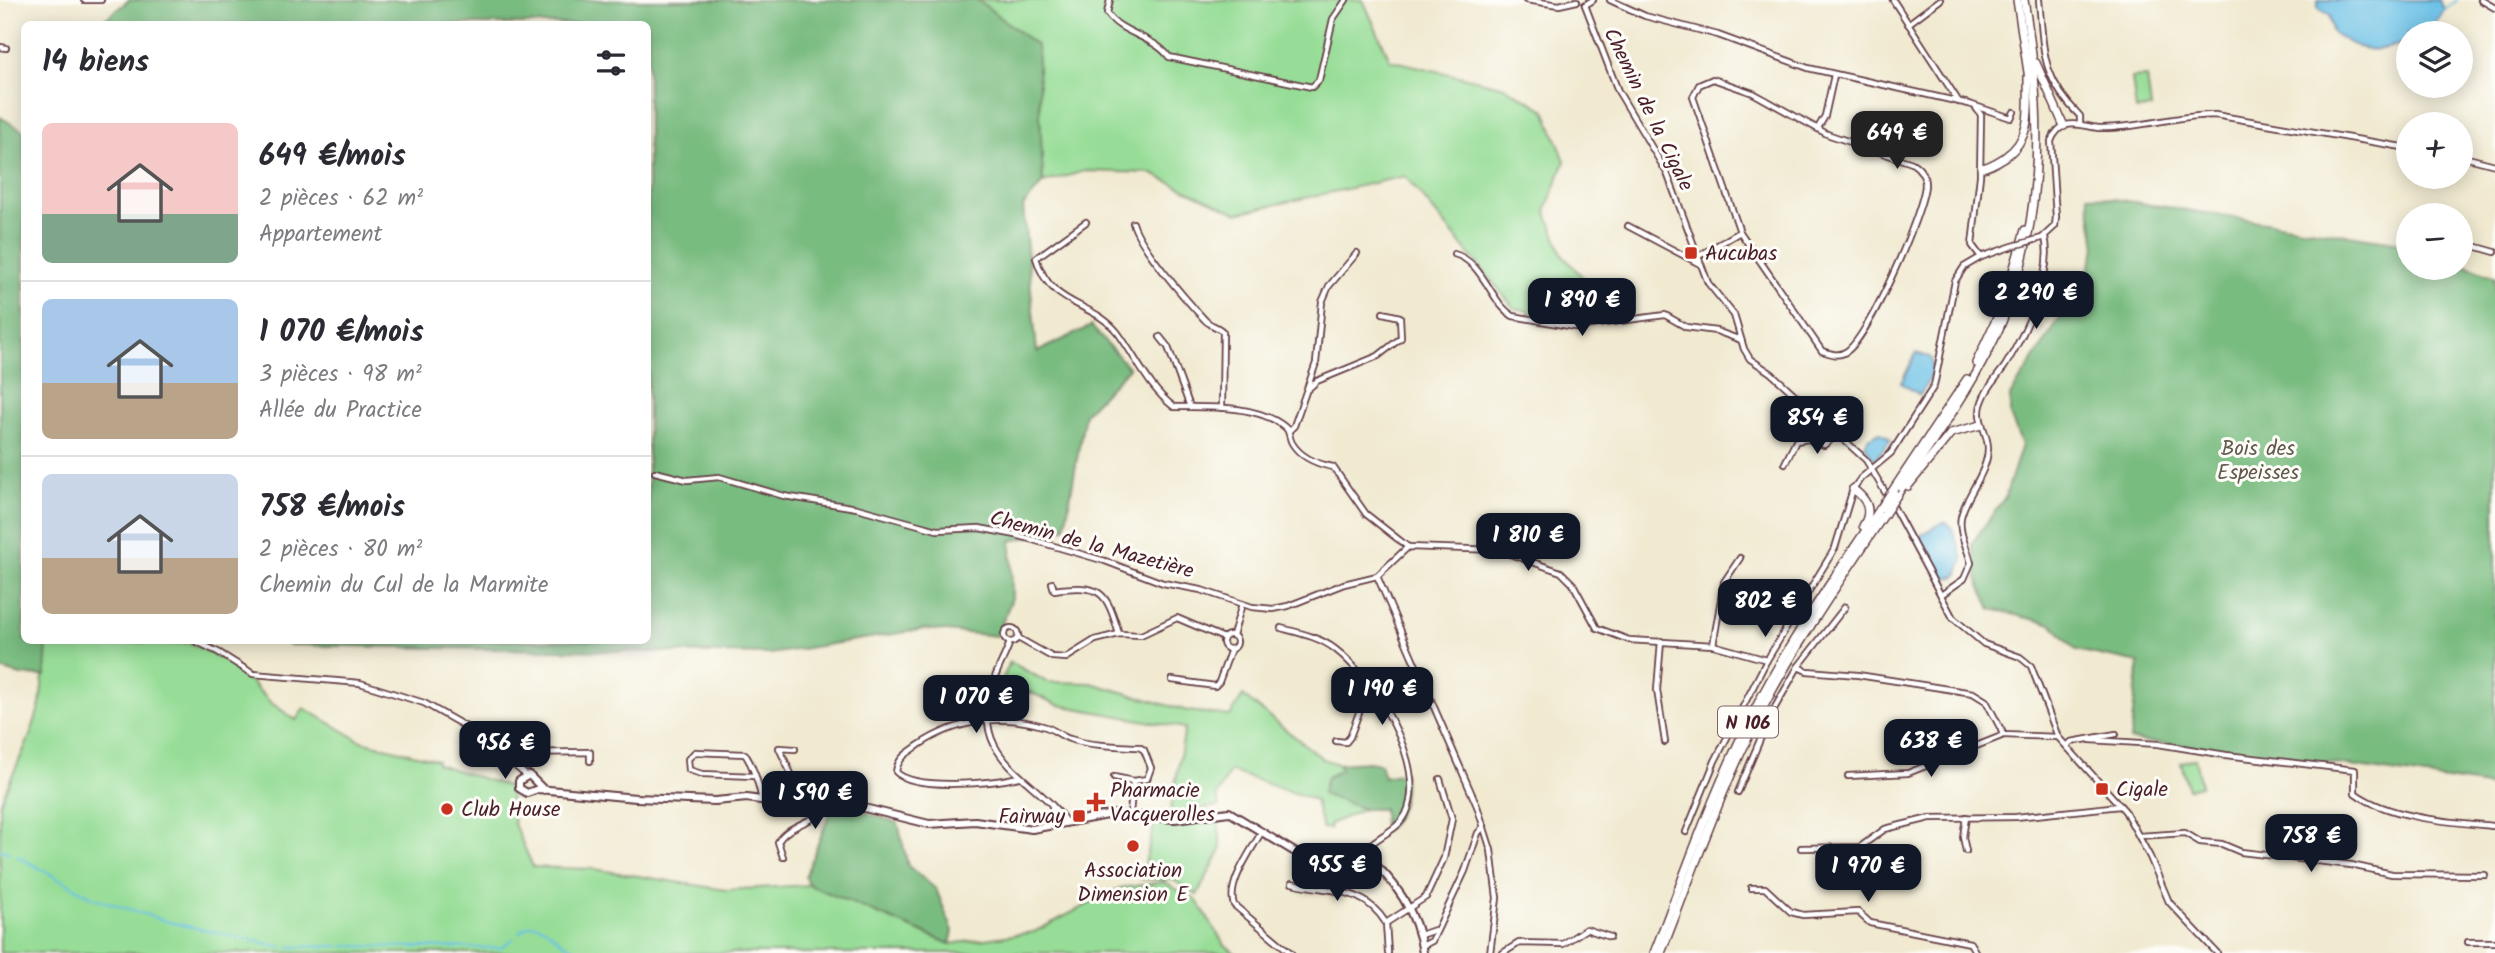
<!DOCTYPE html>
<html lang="fr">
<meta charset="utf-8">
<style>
body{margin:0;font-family:Kalam,sans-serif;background:#f7f7f7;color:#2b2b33;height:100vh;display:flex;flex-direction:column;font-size:26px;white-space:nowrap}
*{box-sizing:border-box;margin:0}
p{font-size:23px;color:#7c7c81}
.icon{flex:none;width:38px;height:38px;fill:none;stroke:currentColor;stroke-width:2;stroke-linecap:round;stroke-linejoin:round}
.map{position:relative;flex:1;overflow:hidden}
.sheet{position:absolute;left:21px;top:21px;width:630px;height:623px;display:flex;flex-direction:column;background:#fff;border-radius:10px;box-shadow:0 4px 18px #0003}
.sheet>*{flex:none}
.buttons{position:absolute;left:2396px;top:21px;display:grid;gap:14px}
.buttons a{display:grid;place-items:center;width:77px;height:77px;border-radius:50%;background:#fff;box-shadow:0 4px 18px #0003;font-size:35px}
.price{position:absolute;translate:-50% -60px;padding:0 16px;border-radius:14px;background:#111827;color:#fff;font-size:23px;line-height:46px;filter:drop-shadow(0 2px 4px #0008)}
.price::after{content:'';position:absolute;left:50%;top:42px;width:21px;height:16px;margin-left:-10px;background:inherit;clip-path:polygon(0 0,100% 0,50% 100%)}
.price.on{background:#222;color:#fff}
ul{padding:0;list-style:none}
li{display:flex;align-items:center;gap:21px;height:175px;padding:0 21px}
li+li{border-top:2px solid #e1e1e2}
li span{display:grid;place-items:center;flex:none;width:196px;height:140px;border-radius:10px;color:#555}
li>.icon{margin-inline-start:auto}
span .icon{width:84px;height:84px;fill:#fffc;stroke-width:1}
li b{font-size:30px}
h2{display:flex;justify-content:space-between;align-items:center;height:84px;padding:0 21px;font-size:30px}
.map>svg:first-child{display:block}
</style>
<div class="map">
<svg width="2495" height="953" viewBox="0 0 2495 953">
<rect width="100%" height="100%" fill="#fdfcf7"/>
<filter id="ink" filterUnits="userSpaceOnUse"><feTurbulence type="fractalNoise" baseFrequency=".0143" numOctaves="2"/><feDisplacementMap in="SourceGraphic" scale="14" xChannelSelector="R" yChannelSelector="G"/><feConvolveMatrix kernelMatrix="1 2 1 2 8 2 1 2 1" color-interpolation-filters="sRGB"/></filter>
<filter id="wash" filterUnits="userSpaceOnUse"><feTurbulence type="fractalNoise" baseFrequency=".00686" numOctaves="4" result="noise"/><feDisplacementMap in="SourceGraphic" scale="28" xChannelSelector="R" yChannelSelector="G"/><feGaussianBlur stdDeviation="1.57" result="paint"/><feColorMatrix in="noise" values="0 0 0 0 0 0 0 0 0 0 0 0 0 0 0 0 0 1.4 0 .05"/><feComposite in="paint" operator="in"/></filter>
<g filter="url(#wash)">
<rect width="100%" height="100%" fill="#f1ead1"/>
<g fill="#97dd97" stroke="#707e61" stroke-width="2">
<polygon points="978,0 1103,0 1116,5 1121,0 1363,0 1390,60 1505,87 1545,110 1565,161 1546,210 1562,254 1593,289 1590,305 1549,315 1514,308 1405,176 1237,213 1150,173 1085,171 1043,183 1037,46"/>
<polygon points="2147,77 2151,108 2136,110 2132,78"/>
<polygon points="47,640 191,643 235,666 270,702 296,720 304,708 361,741 437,760 437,764 509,787 514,824 533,867 594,869 726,890 809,885 950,944 1034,932 1120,888 1164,882 1197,901 1224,944 1235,953 0,953 0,803 30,736 40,705"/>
<polygon points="1010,662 1047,682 1091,683 1188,711 1230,716 1243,696 1323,759 1338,764 1341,770 1322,794 1364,809 1330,824 1329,829 1322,828 1315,800 1230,771 1217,795 1219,806 1170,814 1185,728 1058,705 1030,692 997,693"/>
<polygon points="2195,759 2201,786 2188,789 2181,762"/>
<polygon points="1218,816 1221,850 1197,895 1173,880 1141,879 1155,821 1187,823"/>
</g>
<g fill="#79bc80" stroke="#626e56" stroke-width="2">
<polygon points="129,0 978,0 1037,46 1043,183 1023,206 1037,352 1091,326 1129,368 1085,413 1065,528 1011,541 1012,598 997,636 925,629 770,654 291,645 280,641 648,640 648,24 99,24"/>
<polygon points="0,117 24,131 24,640 47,641 45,676 21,675 0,669"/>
<polygon points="2088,195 2408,244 2408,268 2460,268 2461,263 2495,277 2495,787 2282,756 2130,740 2139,663 2076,650 2052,624 1991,609 1978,581 1972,543 2005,497 2022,445 2010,415 2010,396 2086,277 2096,247"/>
<path d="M 1369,762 L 1380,764 L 1384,777 L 1404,773 C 1405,797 1403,815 1384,832 L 1383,809 L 1364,809 L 1322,794 L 1327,777 L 1341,770 L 1338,764 Z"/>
<polygon points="832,807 850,807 898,823 908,866 936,889 953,931 950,944 809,885 805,877"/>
</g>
<g fill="#69c0e6" stroke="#5a7088" stroke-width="2">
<path d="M 2318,0 L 2439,0 L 2444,10 C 2436,26 2425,33 2408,33 L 2408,42 C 2374,53 2362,54 2332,32 L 2329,15 L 2318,9 Z"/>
<path d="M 1916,353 L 1930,357 C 1937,370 1927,383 1920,395 L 1901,383 Z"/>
<polygon points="1880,432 1891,440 1874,460 1865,445 1868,438"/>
<polygon points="1944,522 1952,527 1963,559 1957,576 1943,580 1921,541 1921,535"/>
</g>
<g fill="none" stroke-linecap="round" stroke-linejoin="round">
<g stroke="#69c0e6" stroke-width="2">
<polyline points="2444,11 2457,0"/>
<polyline points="0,849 9,853"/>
<polyline points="17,856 94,898 169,922 282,947"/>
<path d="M 519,933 C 534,917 547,928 558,939 C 565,946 576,949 585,953"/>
<polyline points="344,946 501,948 513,939"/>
<polyline points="289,947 339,946"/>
</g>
</g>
</g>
<g filter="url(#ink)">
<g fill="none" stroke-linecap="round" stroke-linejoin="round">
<defs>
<g id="street">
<polyline points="84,0 101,0"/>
<path d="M 1110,0 L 1107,13 C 1120,34 1154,36 1169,57 L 1312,87 L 1319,80 L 1333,19 L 1346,0"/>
<polyline points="1526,0 1559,5 1577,1"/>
<polyline points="1610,0 1645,16 1718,35 1808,68 1969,104 2011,118 2014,112"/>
<polyline points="1893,0 1959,102"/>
<path d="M 2039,0 C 2044,52 2041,77 2080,116 L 2080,124"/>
<polyline points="2481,0 2495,8"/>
<polyline points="1585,5 1618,91 1667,173 1708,283 1734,315 1744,349 1750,359 1771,373 1866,460 1888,497"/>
<polyline points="1585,5 1593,0"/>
<polyline points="1908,24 1940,0"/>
<polyline points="0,47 6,48"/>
<path d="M 1713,79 L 1753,93 L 1827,134 L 1912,163 C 1920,168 1925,176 1925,185 C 1923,213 1869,336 1847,351 C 1839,357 1831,354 1822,351 L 1740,232 L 1693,97 L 1699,85 Z"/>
<polyline points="1976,108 1981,115 1980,176 1972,245 1981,257 2013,246"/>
<polyline points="1818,128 1825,116 1834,75"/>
<polyline points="2460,156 2495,165"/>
<path d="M 1086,222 L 1036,258 C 1051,309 1092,300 1118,333 C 1137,359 1148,387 1174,407 C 1207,407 1259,404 1286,428 C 1290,432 1289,438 1292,443 C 1301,458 1317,464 1333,467 L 1366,514 L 1408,547"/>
<path d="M 1133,223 C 1140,247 1186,300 1205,320 C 1210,326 1218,326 1223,332 L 1222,408"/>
<polyline points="1628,226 1698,263"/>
<path d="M 2042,238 L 2055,226 L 2056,217 L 2051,141 C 2054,134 2058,128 2066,125 C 2077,122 2088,127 2099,128 C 2138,129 2176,115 2215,115 L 2408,148"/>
<polyline points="2460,242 2495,252"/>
<path d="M 1454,254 C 1484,262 1489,301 1513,316 L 1575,327 L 1665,315 L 1686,327 L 1716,331 L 1741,340"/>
<polyline points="1697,257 1740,232"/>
<polyline points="1160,337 1168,347 1190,407"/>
<polyline points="1308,389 1317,381 1378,356 1401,338 1400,317 1383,313"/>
<polyline points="1289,431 1294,426 1316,363 1322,302 1329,286 1357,253"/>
<polyline points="1785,463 1796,441 1808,439 1824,445 1838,434"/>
<polyline points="655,472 687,480 719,477 784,496 857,508 937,530 979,528 1016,535 1105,561 1163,583 1201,590 1252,607 1273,609 1288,606 1344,584 1377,576 1408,547 1498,550 1561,572 1573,584 1597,628 1629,640 1713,645 1767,660"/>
<polyline points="1892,504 1953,618 1984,644 2020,657 2031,666 2058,737 2125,811 2150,857 2169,902 2217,953"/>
<polyline points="1377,576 1477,806 1491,850 1497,898 1490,953"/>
<path d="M 1052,583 L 1054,590 C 1101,584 1106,590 1119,634"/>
<path d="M 1941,595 L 1964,579 L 1971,563 C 1968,549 1958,533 1961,517 C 1966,494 1988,473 1988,448 C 1988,432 1975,419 1982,402 C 1986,389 1997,377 2005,366 C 2025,334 2054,273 2045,237"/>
<circle cx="1011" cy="635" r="7"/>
<path d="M 1281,628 C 1300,633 1319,637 1335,649 C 1373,678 1429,765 1406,814 C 1397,832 1373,837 1362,853"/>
<circle cx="1230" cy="642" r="7"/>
<polyline points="1233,635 1242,604"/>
<polyline points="1018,638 1052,657 1066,658 1095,640 1119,634 1141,635 1177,618 1224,638"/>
<polyline points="193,640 218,652 253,674 360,683 424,703 468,728 526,775"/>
<polyline points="1661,641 1657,690 1665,742"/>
<path d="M 1010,642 C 1005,657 996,671 992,686 C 970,762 1033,774 1067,823"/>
<polyline points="1713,645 1724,582 1740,558"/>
<polyline points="1798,667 1807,671 1858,675 1973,693 1986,701 2004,735 2058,737"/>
<polyline points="1172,680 1215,686 1219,682 1231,649"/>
<path d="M 2090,740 L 2158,744 L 2226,755 L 2355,770 L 2355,793 C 2391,819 2452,822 2495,826"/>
<polyline points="1336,741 1346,742 1350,737 1369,685"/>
<polyline points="2067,746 2071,742 2116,734"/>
<polyline points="795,749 779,748 805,804"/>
<polyline points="503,758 512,753 590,752 590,761"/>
<path d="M 754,776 L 702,774 L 689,770 L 688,759 L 695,752 L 745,754 C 753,766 759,785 762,800"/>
<polyline points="1848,776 1908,773 2004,735"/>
<path d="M 1019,777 C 994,783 915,791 896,772 C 898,757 908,753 919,745 C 956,720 1003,713 1046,727 C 1055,730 1062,737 1070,739 C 1092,746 1116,746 1139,747 L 1144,750 L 1151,768 L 1147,779 L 1133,781"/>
<polyline points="1114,777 1133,781 1130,814"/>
<polyline points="1738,792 1770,716 1798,667 1845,607"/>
<polyline points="1052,806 1053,825"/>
<path d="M 1262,831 C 1252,850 1226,884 1234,905 L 1291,953"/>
<polyline points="1686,832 1715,761 1767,660 1835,548 1853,489 1861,478 1891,453 1934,386 1955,281 1964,267 1981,257"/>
<polyline points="2139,836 2185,833 2200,842 2222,844 2241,852 2351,865 2392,874 2485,875"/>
<polyline points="1801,848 1860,847 1885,829 1930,818 2016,817 2120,806"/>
<polyline points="1966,851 1963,837 1966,817"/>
<path d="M 783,857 L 778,842 C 789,822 822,822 825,804"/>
<path d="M 1292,883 C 1330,893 1362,885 1386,923"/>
<polyline points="1751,888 1765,888 1791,912 1803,915 1858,912 1870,923 1970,943 1976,953"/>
<polyline points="1420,935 1435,930"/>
<polyline points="2468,942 2495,942"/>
<polyline points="1422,946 1432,941 1465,871 1478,833 1484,826"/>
<polyline points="1388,953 1386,923 1426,897 1444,858 1452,819 1440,779"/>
<polyline points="1503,953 1519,943 1563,944 1586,929 1610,937"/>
</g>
<path id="secondary" d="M 544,790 L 529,775 L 519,781 L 519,788 L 527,793 L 538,789 L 636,798 L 715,801 L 747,798 L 788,804 L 848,804 L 929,824 L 975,821 L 1032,829 L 1113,814 L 1175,819 L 1229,812 L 1298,854 L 1326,858 L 1362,853 C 1394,878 1417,912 1423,953"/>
<g id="primary">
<polyline points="2017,0 2029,79"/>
<polyline points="2036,63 2064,126"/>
<path d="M 1981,168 C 1990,167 1997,162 2005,157 C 2033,138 2028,108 2028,77"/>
<polyline points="1976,363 2003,305 2025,230"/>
<polyline points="1908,486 1951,433 1981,425"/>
<polyline points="1895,487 1967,379"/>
<path d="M 1853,489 C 1867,499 1873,511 1863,526"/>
<path d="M 1897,495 C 1928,448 1962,402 1988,352 C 2045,241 2045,120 2024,0"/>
<path d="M 1654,953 C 1686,870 1715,786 1756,707 C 1791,638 1837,574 1880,509"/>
<path d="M 1661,953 C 1694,870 1722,785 1764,706 C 1799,639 1842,578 1884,515"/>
</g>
</defs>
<use href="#street" stroke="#633d44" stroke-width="8"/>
<use href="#secondary" stroke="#633d44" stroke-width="10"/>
<use href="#primary" stroke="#633d44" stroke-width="10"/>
<use href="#street" stroke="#fff" stroke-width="4.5"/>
<use href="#secondary" stroke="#fff" stroke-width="6"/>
<use href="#primary" stroke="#fff" stroke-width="7"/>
<defs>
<polyline id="street-bridge" points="2013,246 2042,238"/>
<g id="primary-bridge">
<polyline points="1880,509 1895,487"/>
<polyline points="1884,515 1897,495"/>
</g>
</defs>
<use href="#street-bridge" stroke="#633d44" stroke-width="8" stroke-linecap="butt"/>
<use href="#primary-bridge" stroke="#633d44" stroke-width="10" stroke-linecap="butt"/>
<use href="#street-bridge" stroke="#fff" stroke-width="4.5"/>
<use href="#primary-bridge" stroke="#fff" stroke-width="7"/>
</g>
</g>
<g fill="#c8321e" stroke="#fdfcf7" stroke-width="2.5">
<rect x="1684" y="246" width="14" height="14" rx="3.5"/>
<rect x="2095" y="782" width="14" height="14" rx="3.5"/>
<path d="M1092.5 791.5h7v7h7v7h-7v7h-7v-7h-7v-7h7z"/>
<circle cx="447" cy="809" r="7"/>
<rect x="1072" y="809" width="14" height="14" rx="3.5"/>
<circle cx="1133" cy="846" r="7"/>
</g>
<g text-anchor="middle" stroke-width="6" stroke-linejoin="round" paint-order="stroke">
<rect fill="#fdfcf7" stroke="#806168" stroke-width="2" x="1718" y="706.5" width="60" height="31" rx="5"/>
<g font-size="19" font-weight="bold" fill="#4a1f2b">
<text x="1748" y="729">N 106</text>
</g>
<g font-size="21" fill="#4a1f2b" stroke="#fdfcf7">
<text transform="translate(1649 109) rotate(64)" y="7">Chemin de la Cigale</text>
<text transform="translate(1092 544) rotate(15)" y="7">Chemin de la Mazetière</text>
</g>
<g font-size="21" fill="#4a1f2b" stroke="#fdfcf7" text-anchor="start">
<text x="1705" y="260">Aucubas</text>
<text x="2116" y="796">Cigale</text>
<text x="1110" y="797">Pharmacie<tspan x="1110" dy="24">Vacquerolles</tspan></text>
<text x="461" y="816">Club House</text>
<text x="1065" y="823" text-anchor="end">Fairway</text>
<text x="1133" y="877" text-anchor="middle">Association<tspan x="1133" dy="24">Dimension E</tspan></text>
</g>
<g font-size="21" fill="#61584b" stroke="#fdfcf7">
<text x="2258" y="455">Bois des<tspan x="2258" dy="24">Espeisses</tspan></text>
</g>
</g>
</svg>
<div class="buttons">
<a><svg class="icon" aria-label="layers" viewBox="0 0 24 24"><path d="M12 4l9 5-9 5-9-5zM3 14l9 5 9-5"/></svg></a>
<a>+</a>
<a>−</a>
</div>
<b class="price on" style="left:1897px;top:171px">649 €</b>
<b class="price" style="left:2036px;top:331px">2 290 €</b>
<b class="price" style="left:1582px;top:338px">1 890 €</b>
<b class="price" style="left:1817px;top:456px">854 €</b>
<b class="price" style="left:1528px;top:573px">1 810 €</b>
<b class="price" style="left:1765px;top:639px">802 €</b>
<b class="price" style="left:1382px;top:727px">1 190 €</b>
<b class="price" style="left:976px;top:735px">1 070 €</b>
<b class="price" style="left:1931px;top:779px">638 €</b>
<b class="price" style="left:505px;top:781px">956 €</b>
<b class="price" style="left:815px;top:831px">1 590 €</b>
<b class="price" style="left:2311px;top:874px">758 €</b>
<b class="price" style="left:1337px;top:903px">955 €</b>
<b class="price" style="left:1868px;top:904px">1 970 €</b>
<section class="sheet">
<h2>14 biens<svg class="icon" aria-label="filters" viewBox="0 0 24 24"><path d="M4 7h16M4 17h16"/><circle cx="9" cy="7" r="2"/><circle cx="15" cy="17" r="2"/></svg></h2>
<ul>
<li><span style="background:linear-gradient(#f6c9c9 65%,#7fa58c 0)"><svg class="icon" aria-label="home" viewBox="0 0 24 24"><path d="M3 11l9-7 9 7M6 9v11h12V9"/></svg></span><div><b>649 €/mois</b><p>2 pièces · 62 m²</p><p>Appartement</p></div></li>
<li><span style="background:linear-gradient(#a9c7e8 60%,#b9a48a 0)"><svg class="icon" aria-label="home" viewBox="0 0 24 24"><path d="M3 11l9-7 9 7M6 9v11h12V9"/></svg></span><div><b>1 070 €/mois</b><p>3 pièces · 98 m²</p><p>Allée du Practice</p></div></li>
<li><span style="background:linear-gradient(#c9d6e8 60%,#b9a48a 0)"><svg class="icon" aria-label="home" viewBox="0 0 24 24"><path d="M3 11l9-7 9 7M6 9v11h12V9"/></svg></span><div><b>758 €/mois</b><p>2 pièces · 80 m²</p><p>Chemin du Cul de la Marmite</p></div></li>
</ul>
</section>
</div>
